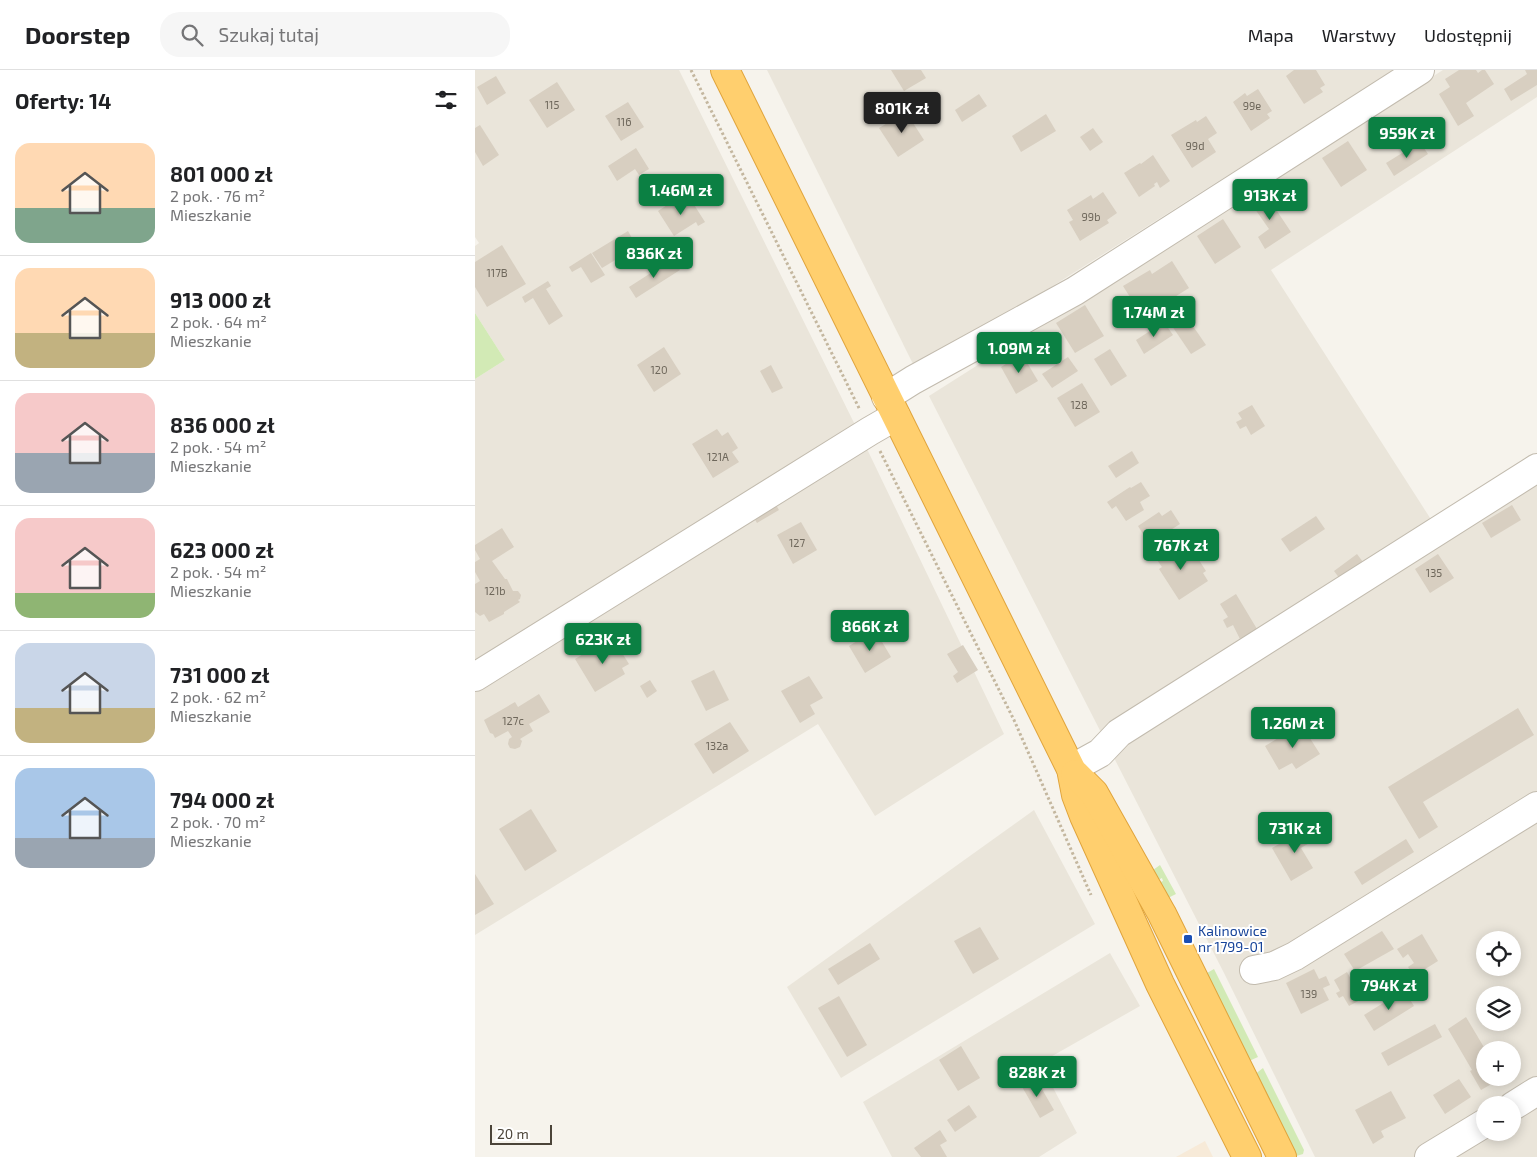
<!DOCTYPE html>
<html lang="pl">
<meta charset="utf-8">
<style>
body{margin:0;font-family:"Exo 2",sans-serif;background:#f6f6f6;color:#202124;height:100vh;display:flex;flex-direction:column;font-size:19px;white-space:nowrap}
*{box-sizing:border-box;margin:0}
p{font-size:16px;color:#757577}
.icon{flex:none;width:28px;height:28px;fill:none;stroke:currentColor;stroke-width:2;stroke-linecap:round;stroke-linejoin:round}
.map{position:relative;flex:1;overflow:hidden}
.side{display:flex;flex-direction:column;background:#fff;width:475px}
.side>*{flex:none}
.buttons{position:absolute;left:1001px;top:861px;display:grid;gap:10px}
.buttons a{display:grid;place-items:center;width:45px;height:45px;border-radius:50%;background:#fff;box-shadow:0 2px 12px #0003;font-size:25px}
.scale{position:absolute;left:15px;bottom:12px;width:62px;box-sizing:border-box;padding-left:5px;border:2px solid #4b4439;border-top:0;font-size:14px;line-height:18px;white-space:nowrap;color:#4b4439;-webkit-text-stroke:4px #fff;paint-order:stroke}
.price{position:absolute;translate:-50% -42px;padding:0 11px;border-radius:5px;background:#0b8043;color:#fff;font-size:16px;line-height:32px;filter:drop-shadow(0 1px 2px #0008)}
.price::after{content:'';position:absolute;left:50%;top:30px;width:15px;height:11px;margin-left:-8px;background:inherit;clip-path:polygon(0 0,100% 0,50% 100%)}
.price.active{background:#222;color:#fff}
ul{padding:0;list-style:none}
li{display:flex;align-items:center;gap:15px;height:125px;padding:0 15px}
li+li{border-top:1px solid #e0e0e0}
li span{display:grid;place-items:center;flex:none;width:140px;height:100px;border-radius:15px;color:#555}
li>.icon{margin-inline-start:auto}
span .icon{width:60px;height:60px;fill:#fffc;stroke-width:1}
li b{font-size:21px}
h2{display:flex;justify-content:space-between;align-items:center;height:60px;padding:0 15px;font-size:21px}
header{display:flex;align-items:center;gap:30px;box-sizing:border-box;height:70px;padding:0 25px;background:#fff;border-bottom:1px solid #e0e0e0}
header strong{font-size:24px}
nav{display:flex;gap:28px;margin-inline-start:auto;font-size:18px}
.search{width:350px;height:45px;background:#f6f6f6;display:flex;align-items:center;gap:12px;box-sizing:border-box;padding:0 18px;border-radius:20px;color:#757577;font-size:19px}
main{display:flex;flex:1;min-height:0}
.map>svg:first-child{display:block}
</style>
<header>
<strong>Doorstep</strong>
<div class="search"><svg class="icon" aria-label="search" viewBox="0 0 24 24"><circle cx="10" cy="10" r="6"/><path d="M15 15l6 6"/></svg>Szukaj tutaj</div>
<nav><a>Mapa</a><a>Warstwy</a><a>Udostępnij</a></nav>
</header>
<main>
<section class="side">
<h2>Oferty: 14<svg class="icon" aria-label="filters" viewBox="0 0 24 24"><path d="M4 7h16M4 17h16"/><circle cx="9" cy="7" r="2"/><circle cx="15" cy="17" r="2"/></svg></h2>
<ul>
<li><span style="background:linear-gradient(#ffd9b3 65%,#7fa58c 0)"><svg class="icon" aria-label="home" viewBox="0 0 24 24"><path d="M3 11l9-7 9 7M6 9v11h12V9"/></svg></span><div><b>801 000 zł</b><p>2 pok. · 76 m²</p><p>Mieszkanie</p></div></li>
<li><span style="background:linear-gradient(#ffd9b3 65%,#c2b280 0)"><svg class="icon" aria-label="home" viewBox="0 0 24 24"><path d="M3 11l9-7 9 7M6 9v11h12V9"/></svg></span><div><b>913 000 zł</b><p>2 pok. · 64 m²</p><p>Mieszkanie</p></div></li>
<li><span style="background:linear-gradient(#f6c9c9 60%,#9aa5b1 0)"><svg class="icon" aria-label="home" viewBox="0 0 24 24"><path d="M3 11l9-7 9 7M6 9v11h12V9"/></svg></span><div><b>836 000 zł</b><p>2 pok. · 54 m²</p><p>Mieszkanie</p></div></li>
<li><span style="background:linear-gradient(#f6c9c9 75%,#8fb573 0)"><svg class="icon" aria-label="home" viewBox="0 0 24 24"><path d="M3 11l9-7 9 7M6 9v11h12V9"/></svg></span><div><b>623 000 zł</b><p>2 pok. · 54 m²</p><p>Mieszkanie</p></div></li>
<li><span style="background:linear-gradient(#c9d6e8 65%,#c2b280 0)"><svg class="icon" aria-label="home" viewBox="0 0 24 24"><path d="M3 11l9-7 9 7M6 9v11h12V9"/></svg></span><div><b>731 000 zł</b><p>2 pok. · 62 m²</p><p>Mieszkanie</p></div></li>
<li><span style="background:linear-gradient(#a9c7e8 70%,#9aa5b1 0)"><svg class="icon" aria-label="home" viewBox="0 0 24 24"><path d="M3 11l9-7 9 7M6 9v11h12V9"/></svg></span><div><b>794 000 zł</b><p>2 pok. · 70 m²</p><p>Mieszkanie</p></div></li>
</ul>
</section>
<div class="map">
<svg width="1062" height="1087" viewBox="0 0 1062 1087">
<rect width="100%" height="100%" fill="#f6f3ec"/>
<g fill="#eae5da" fill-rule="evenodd">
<polygon points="0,0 204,0 392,379 529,664 400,746 343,654 0,865 0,309 30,290 0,243 0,176 4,173 0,167"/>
<polygon points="292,0 919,0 442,302"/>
<path d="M 968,0 L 1062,0 L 1062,27 L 796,200 L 957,451 L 1062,388 L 1062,1087 L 840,1087 L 749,903 L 454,326 ZM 1010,870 L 1038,870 L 1038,898 L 1010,898 ZM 1010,925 L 1038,925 L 1038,952 L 1010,952 ZM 1010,980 L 1038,980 L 1038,1008 L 1010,1008 ZM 1010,1035 L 1038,1035 L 1038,1062 L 1010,1062 Z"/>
<polygon points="559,740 620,854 366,1008 312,917"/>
<polygon points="635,883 665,936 565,993 602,1063 564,1087 417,1087 388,1032"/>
</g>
<polygon fill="#f7ead8" points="730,1071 738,1087 701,1087"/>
<g fill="#d2eab5">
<polygon points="0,243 30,290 0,309"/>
<polygon points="685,795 701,824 691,829 681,814 688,811 687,808 681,811 676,803 678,800"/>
<polygon points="739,899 783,987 774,991 751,955 732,903"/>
<polygon points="788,998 829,1080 828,1084 818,1087 779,1005"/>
</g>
<g fill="#d8cfc1">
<polygon points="416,0 446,0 451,8 429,21"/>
<polygon points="819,0 841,0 850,15 845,18 848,22 829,34 811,6"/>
<polygon points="984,0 1001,0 1003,3 1007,0 1010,0 1019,14 991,33 999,46 983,56 964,24 975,17 970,9"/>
<polygon points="1050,0 1062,0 1062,15 1036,31 1029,19 1052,4"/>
<polygon points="21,6 31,23 12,35 2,17"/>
<polygon points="82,12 100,40 72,58 54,30"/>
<polygon points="783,19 797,41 792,44 795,48 776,61 758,32 770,23 772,26"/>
<polygon points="504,24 512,36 487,52 480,40"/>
<polygon points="153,32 169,57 146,71 130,46"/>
<polygon points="431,42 449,70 423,87 404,58"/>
<polygon points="571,44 581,61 546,82 537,66"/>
<polygon points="731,46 742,63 733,69 741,82 717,98 696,65 721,50 722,52"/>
<polygon points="5,55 24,85 8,96 0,82 0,58"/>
<polygon points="618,58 628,72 615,81 605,67"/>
<polygon points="873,71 892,100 866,117 847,88"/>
<polygon points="945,72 953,84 919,106 911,93"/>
<polygon points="161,78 174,99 164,105 160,99 142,111 133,96"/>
<polygon points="678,85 695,111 685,118 682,112 679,114 680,116 664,127 649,103 665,93 666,94"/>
<polygon points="628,122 642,143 632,150 634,153 605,171 594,152 598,150 592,140 616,125 618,129"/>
<polygon points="790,123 816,162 790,179 783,167 794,159 775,132"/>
<polygon points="206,126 210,134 216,130 230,152 223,156 221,152 199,166 183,141"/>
<polygon points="748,149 766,177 740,194 722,166"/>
<polygon points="153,161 162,177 127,198 117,183"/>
<polygon points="27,175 51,214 12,237 0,217 0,192"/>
<polygon points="116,183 130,205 116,213 106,197 97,202 94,197"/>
<polygon points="199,190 205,200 161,228 154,217 193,192 194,194"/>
<polygon points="697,191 714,218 690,233 688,229 665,243 648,216 675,200 677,204"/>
<polygon points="73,211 76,216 71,219 88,246 74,255 58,228 50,233 47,227"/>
<polygon points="610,235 629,266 600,283 581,253"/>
<polygon points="711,246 731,275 716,284 697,256"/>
<polygon points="689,252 698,265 669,284 661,270"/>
<polygon points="189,277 206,304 179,322 162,295"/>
<polygon points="635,279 652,306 636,316 619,289"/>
<polygon points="547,284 563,311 541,324 526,297"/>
<polygon points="593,287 603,301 577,318 567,304"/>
<polygon points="296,295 308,318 297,323 285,301"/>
<polygon points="607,313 625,342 600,357 582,328"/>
<polygon points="777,335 790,356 776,365 771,356 765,359 761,352 767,349 763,343"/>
<polygon points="242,359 247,366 253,362 263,378 257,382 264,392 238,408 217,374"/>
<polygon points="657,381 664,393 641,408 633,396"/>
<polygon points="666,412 675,426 665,432 669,440 651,451 641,436 637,439 632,432 655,417 656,418"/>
<polygon points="295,425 304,440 282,453 273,438"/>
<polygon points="1037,435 1046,450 1016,468 1007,453"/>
<polygon points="696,440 705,454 674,474 663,456 684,442 687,446"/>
<polygon points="841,446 850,459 815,482 806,469"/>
<polygon points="326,452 342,480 318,494 302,465"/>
<polygon points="27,458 39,477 17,491 30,509 32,509 38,521 43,521 46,525 45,529 43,530 45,532 29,542 29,544 14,552 9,544 5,546 0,542 0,514 5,511 0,502 0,492 5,489 0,480 0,475"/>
<polygon points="704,472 711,483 713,482 718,489 722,487 731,501 728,503 733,511 704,530 684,499 687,497 680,487"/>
<polygon points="882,484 891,496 868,513 859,501"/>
<polygon points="963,484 979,508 955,523 940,499"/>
<polygon points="761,524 782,559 765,569 758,555 752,558 748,550 753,547 745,534"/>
<polygon points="400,560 416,587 390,603 374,576"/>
<polygon points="139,570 154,594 147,598 150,604 120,622 100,589 130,571 131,574"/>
<polygon points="488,575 503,600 482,613 478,606 483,602 472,584"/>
<polygon points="239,600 254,630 231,641 216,611"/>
<polygon points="334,606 348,628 335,635 340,644 325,653 306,621"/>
<polygon points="175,610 182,621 172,628 165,616"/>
<polygon points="64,624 75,642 54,654 58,661 45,669 47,671 45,677 40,679 35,678 33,674 34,669 37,667 33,661 20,668 18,664 15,663 9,650 40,632 43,637"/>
<polygon points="1043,638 1059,665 948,732 963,757 944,769 913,717"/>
<polygon points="255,652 274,681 238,704 219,674"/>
<polygon points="826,654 845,684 821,699 817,693 804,700 790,676"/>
<polygon points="56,739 82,781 50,801 24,759"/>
<polygon points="834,757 841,769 826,778 838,798 816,811 797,778"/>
<polygon points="931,769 939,782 887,815 879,802"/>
<polygon points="0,804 19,834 0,845"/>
<polygon points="505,857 524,889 498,904 479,871"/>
<polygon points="907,861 919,879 880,901 869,884"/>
<polygon points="947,864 963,891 939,906 933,897 939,893 933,884 928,888 922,879"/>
<polygon points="395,873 405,889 363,915 353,899"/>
<polygon points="839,899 844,909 851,906 855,915 848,918 854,930 826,944 811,913"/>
<polygon points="872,902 887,929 874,936 868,926 864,928 861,923 865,921 859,910"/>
<polygon points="929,920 939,936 899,961 889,945"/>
<polygon points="364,926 392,975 372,987 343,938"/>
<polygon points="991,947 1010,979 1010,1008 1027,1008 1006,1020 995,1001 997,1000 973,959"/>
<polygon points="960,954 967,967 913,996 906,983"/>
<polygon points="1022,974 1026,980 1011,980"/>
<polygon points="486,976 505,1008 483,1021 464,990"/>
<polygon points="560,1007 579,1040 565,1048 546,1015"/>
<polygon points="984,1009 996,1027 970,1044 958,1025"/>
<polygon points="916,1021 931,1048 906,1061 909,1067 898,1074 880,1040"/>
<polygon points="494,1035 502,1047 480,1062 472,1050"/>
<polygon points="465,1060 472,1071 465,1075 472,1087 446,1087 439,1078"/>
</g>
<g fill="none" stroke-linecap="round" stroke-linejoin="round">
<defs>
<g id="minor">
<polyline points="411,327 438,310 600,221 945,0"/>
<polyline points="0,607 395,361 421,346"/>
<polyline points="596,699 625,683 644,663 1062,398"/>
<polyline points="779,900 799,896 820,886 1062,736"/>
<polyline points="1038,1036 1062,1021"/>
<polyline points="954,1087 1010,1053"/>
</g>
<g id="highway">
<polyline points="250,0 596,699 601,725 609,746 685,914 772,1087"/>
<polyline points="600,704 619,723 687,844 807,1087"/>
</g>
</defs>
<use href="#minor" stroke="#c2bbae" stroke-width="30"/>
<use href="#highway" stroke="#e0a43c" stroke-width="30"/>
<g stroke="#c4b79f" stroke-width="3" stroke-dasharray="2.5 2.5" stroke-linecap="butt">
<polyline points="216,0 385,340"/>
<polyline points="405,381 539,650 616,825"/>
</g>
<use href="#minor" stroke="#fff" stroke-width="28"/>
<use href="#highway" stroke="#ffcf6e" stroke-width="28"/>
</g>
<rect fill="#1a4fb4" stroke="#fff" stroke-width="2" x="708" y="864" width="10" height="10" rx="2.5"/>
<g text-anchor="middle" stroke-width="4" stroke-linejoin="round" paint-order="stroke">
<g font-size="11" fill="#6e675b">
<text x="77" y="39">115</text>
<text x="777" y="40">99e</text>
<text x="149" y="56">116</text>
<text x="720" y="80">99d</text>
<text x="616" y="151">99b</text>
<text x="22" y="207">117B</text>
<text x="184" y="304">120</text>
<text x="604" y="339">128</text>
<text x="243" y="391">121A</text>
<text x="322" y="477">127</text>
<text x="959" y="507">135</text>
<text x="20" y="525">121b</text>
<text x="38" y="655">127c</text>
<text x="242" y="680">132a</text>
<text x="834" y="928">139</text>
</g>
<g font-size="14" fill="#164399" stroke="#fff" text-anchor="start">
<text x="723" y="866">Kalinowice<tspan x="723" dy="16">nr 1799-01</tspan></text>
</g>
</g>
</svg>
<div class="buttons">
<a><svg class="icon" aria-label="locate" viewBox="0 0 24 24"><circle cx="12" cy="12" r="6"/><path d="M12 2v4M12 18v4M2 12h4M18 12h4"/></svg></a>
<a><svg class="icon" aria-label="layers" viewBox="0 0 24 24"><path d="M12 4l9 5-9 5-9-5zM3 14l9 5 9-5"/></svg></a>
<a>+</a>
<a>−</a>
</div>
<div class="scale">20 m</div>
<b class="price active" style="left:427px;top:64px">801K zł</b>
<b class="price" style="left:932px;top:89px">959K zł</b>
<b class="price" style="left:206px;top:146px">1.46M zł</b>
<b class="price" style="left:795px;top:151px">913K zł</b>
<b class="price" style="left:179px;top:209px">836K zł</b>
<b class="price" style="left:679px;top:268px">1.74M zł</b>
<b class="price" style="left:544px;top:304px">1.09M zł</b>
<b class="price" style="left:706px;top:501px">767K zł</b>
<b class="price" style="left:395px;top:582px">866K zł</b>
<b class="price" style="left:128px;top:595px">623K zł</b>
<b class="price" style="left:818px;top:679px">1.26M zł</b>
<b class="price" style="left:820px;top:784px">731K zł</b>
<b class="price" style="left:914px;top:941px">794K zł</b>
<b class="price" style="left:562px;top:1028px">828K zł</b>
</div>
</main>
